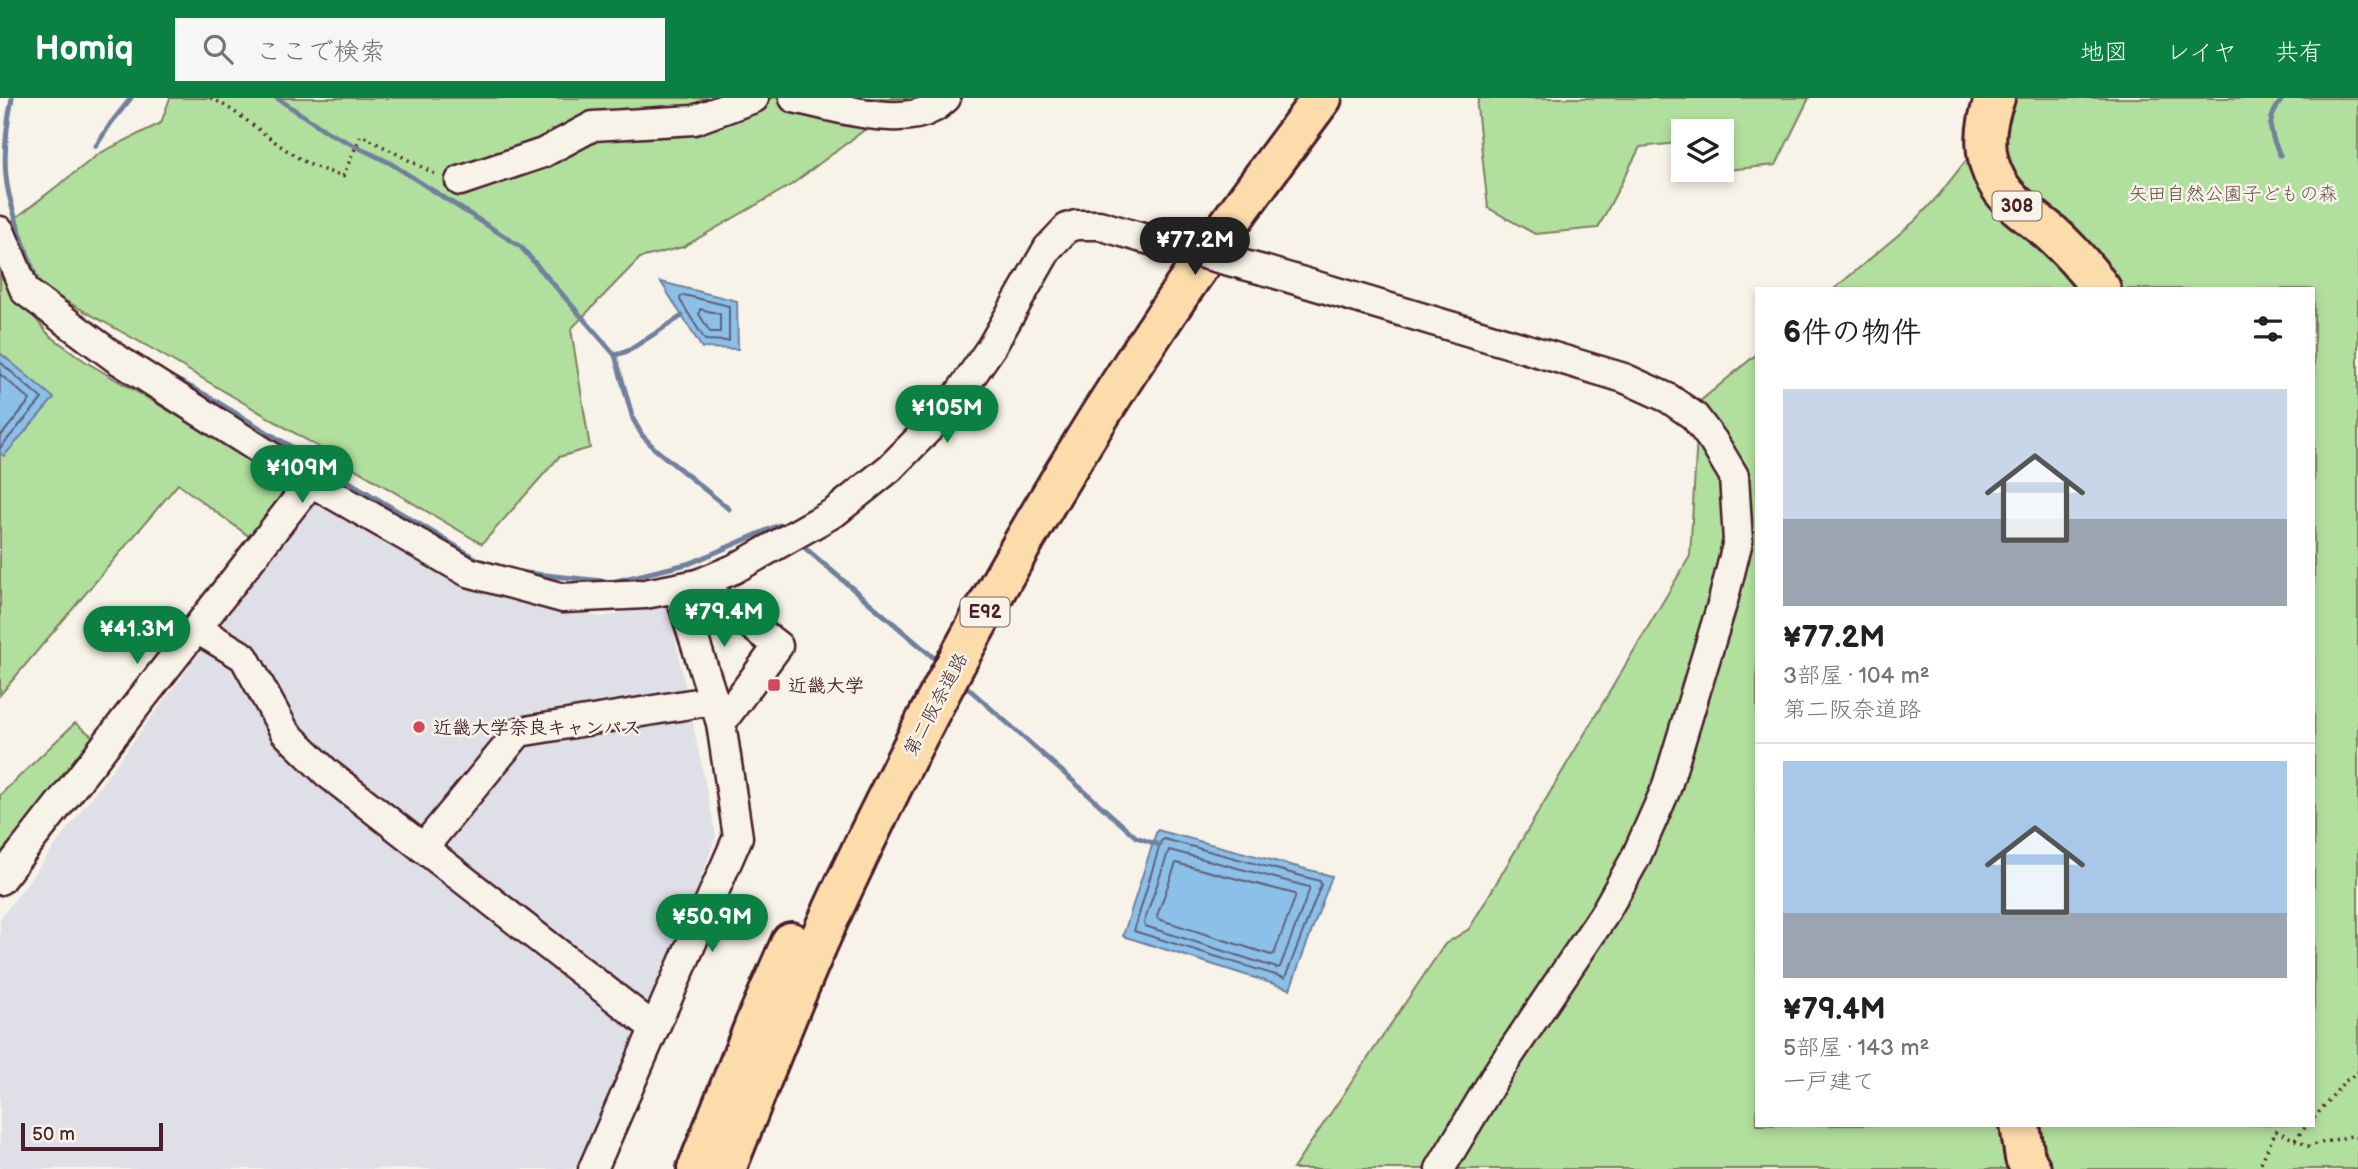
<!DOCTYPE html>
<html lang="ja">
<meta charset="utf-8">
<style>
body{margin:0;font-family:"Balsamiq Sans","Klee One",sans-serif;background:#f6f6f6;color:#202124;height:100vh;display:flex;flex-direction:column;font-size:26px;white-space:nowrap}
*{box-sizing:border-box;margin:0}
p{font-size:23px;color:#757577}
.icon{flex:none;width:38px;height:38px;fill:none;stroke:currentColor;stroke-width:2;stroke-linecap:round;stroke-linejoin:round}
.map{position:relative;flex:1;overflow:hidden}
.sheet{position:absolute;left:1755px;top:189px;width:560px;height:840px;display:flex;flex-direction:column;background:#fff;border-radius:0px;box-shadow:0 4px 10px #0003}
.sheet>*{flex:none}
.buttons{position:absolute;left:1671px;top:21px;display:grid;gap:14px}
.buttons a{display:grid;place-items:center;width:63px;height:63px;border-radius:0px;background:#fff;box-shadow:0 4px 10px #0003;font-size:35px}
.scale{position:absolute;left:21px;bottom:18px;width:142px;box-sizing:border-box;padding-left:7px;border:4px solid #4a1f2b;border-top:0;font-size:19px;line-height:24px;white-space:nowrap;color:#4a1f2b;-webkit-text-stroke:5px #f7f3e8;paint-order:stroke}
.price{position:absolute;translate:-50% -60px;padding:0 16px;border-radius:24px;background:#0b8043;color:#fff;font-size:23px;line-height:46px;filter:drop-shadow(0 2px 4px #0008)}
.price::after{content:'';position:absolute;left:50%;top:42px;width:21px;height:16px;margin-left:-10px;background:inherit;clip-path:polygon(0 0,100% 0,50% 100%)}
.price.selected{background:#222;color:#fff}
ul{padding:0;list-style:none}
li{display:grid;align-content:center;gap:14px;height:371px;padding:0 28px}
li+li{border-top:2px solid #e0e0e0}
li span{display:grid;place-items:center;height:217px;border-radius:0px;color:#555}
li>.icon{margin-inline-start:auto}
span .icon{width:126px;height:126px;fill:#fffc;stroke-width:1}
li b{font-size:30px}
h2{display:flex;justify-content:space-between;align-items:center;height:84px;padding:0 28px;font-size:30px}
header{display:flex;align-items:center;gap:42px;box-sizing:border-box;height:98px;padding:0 35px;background:#0b8043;color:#fff}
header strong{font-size:33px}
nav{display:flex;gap:38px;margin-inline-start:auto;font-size:24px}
.search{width:490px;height:63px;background:#f6f6f6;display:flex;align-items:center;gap:18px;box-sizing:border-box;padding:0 24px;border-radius:0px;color:#757577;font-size:26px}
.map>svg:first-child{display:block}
</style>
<header>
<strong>Homiq</strong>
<div class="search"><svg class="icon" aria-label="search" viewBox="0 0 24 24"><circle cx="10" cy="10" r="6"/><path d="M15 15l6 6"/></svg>ここで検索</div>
<nav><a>地図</a><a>レイヤ</a><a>共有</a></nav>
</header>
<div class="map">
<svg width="2358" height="1071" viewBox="0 0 2358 1071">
<rect width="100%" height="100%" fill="#f7f3e8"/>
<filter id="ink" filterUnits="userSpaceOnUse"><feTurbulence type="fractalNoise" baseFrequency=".0143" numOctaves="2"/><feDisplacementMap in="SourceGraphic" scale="14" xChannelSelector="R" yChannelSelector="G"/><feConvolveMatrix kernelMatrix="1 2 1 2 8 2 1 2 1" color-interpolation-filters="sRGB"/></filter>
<g filter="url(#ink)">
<polygon fill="#dfe0e7" points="313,404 420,465 509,502 602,519 668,505 716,738 683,831 580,1062 573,1071 0,1071 0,821"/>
<g fill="#b1df9d" stroke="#7e7f64" stroke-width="2">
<polygon points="170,0 907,0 791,87 683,149 640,160 571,231 590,350 559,359 482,446 156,253 25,180 12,123 100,55 161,25"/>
<polygon points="1479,0 1809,0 1776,67 1726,72 1722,70 1722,33 1684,33 1683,48 1678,45 1640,49 1598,130 1535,136 1488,110 1477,9"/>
<polygon points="2015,0 2358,0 2358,1071 1293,1071 1445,846 1469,831 1690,458 1699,304 1757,256 1757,1027 2314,1027 2314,191 1834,191 1916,122 1938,98"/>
<polygon points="0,177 49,237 86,264 278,377 285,395 250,439 178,386 0,597"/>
<polygon points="75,625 96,641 0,756 0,697"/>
</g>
<g fill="#8bc0e9" stroke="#71809d" stroke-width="2">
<polygon points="661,184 737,203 738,251 702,250"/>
<polygon points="0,255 54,300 4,358 0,355"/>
<polygon points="1157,732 1332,778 1290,891 1123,838"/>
</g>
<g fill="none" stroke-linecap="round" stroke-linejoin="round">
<g stroke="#645f77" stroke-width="2">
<polygon points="684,197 729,208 729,243 705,242 680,202 681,198"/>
<polygon points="700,211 720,216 720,234 710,234 699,216"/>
<polyline points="0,264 42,301 0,350"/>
<polyline points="0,276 30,302 0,339"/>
<polygon points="1164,741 1320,783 1321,787 1285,880 1134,833 1161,743"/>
<polygon points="1169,752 1309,789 1309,793 1280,869 1277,870 1145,828 1144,824"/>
<polygon points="1176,765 1295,796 1295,800 1274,856 1271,857 1158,821 1157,818"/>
</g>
<g stroke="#71809d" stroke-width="5">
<path d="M 12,0 C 6,30 2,62 8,92 C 15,126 29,159 40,191"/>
<polyline points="277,0 329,35 390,65 521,149 615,257 633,321 642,337 655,351 729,411"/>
<polyline points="96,48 111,25 131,0"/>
<path d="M 2280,57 C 2269,32 2265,23 2283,0"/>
<polyline points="615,257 628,253 682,218"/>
<polyline points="169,278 204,296 485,466"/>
<polyline points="798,444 940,565"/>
<polyline points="517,474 612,484 691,465 779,427 786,433"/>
<polyline points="960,583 1136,739 1159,747"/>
</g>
<defs>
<g id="minor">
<path d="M 794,0 C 831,8 898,30 933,10 C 938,8 942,3 946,0"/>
<polyline points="460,83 543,55 593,28 694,22 754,0"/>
<polyline points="0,133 25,193 117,261 311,384 468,474 563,500 645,496 698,486 734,471 835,414 890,370 950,309 992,248 1048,150 1067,130 1076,127 1099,127 1139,139"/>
<polyline points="1263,172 1624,280 1668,300 1694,318 1713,343 1734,378 1738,443 1723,503 1666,691 1635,761 1603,818 1498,974 1440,1071"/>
<polyline points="698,486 778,548 721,625"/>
<polyline points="197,531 244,559 285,634 327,675 654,930"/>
<polyline points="423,750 519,634 715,602"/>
<polyline points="0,782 311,384"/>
<polyline points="593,1071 738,739 721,625 678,491"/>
</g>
<g id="highway">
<path d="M 1995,0 C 1980,38 1983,75 2013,104 C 2025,115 2038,124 2051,135 C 2070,152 2086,170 2101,191"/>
<polyline points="2020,1027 2025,1060 2031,1071"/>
<polyline points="697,1071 755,926 791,844"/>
<path d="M 726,1071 C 764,976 801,879 845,786 C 938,589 1044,396 1166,216 C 1216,142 1269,71 1322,0"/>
</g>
</defs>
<use href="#minor" stroke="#4a1f2b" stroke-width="33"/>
<use href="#highway" stroke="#4a1f2b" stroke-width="44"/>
<g stroke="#4a1f2b" stroke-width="3.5" stroke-dasharray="2 5" stroke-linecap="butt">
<path d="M 211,0 C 245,17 273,46 307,65 C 318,71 331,74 343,78 L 361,37 L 437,77"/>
<polyline points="2314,1020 2344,984 2358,974"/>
<polyline points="2295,1042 2307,1027"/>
<polyline points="2258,1071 2276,1033 2308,1048 2351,1038 2358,1039"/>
</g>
<use href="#minor" stroke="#f7f3e8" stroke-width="28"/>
<use href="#highway" stroke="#fddcac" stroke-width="38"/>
<defs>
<polyline id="minor-bridge" points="1139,139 1263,172"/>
</defs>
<use href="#minor-bridge" stroke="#4a1f2b" stroke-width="33" stroke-linecap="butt"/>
<use href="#minor-bridge" stroke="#f7f3e8" stroke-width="28"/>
</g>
</g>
<g fill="#d1495b" stroke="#f7f3e8" stroke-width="2.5">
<rect x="767" y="580" width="14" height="14" rx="3.5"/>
<circle cx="419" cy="629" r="7"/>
</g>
<g text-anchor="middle" stroke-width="5" stroke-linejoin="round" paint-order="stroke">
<g fill="#f7f3e8" stroke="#7e5f64" stroke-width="2">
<rect x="1992.5" y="93.5" width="49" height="29" rx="5"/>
<rect x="960.5" y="499.5" width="49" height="29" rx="5"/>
</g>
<g font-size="18" font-weight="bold" fill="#4a1f2b">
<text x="2017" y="114">308</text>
<text x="985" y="520">E92</text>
</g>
<g font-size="19" fill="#644f48" stroke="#f7f3e8">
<text x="2233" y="102">矢田自然公園子どもの森</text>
</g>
<g font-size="19" font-weight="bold" fill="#4a1f2b" stroke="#f7f3e8" text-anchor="start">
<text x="788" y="594">近畿大学</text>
<text x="433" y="636">近畿大学奈良キャンパス</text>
</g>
<g font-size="19" fill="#4a1f2b" stroke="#f7f3e8">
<text transform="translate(935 606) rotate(-62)" y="7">第二阪奈道路</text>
</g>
</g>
</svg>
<div class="buttons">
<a><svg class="icon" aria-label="layers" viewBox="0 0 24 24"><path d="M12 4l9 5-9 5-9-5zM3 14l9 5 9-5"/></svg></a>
</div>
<div class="scale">50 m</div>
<b class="price selected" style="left:1195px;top:179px">¥77.2M</b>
<b class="price" style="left:947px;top:347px">¥105M</b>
<b class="price" style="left:302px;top:407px">¥109M</b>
<b class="price" style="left:724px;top:551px">¥79.4M</b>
<b class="price" style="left:137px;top:568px">¥41.3M</b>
<b class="price" style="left:712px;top:856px">¥50.9M</b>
<section class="sheet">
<h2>6件の物件<svg class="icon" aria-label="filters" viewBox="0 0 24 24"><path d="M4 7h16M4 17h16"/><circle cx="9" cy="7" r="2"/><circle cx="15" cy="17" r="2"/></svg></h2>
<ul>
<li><span style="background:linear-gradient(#c9d6e8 60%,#9aa5b1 0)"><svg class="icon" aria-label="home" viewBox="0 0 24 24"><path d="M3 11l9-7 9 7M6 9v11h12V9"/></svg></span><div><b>¥77.2M</b><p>3部屋 · 104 m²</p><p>第二阪奈道路</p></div></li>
<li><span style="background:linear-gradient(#a9c7e8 70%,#9aa5b1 0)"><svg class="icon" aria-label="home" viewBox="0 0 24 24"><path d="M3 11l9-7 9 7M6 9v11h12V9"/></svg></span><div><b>¥79.4M</b><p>5部屋 · 143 m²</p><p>一戸建て</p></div></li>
</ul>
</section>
</div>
